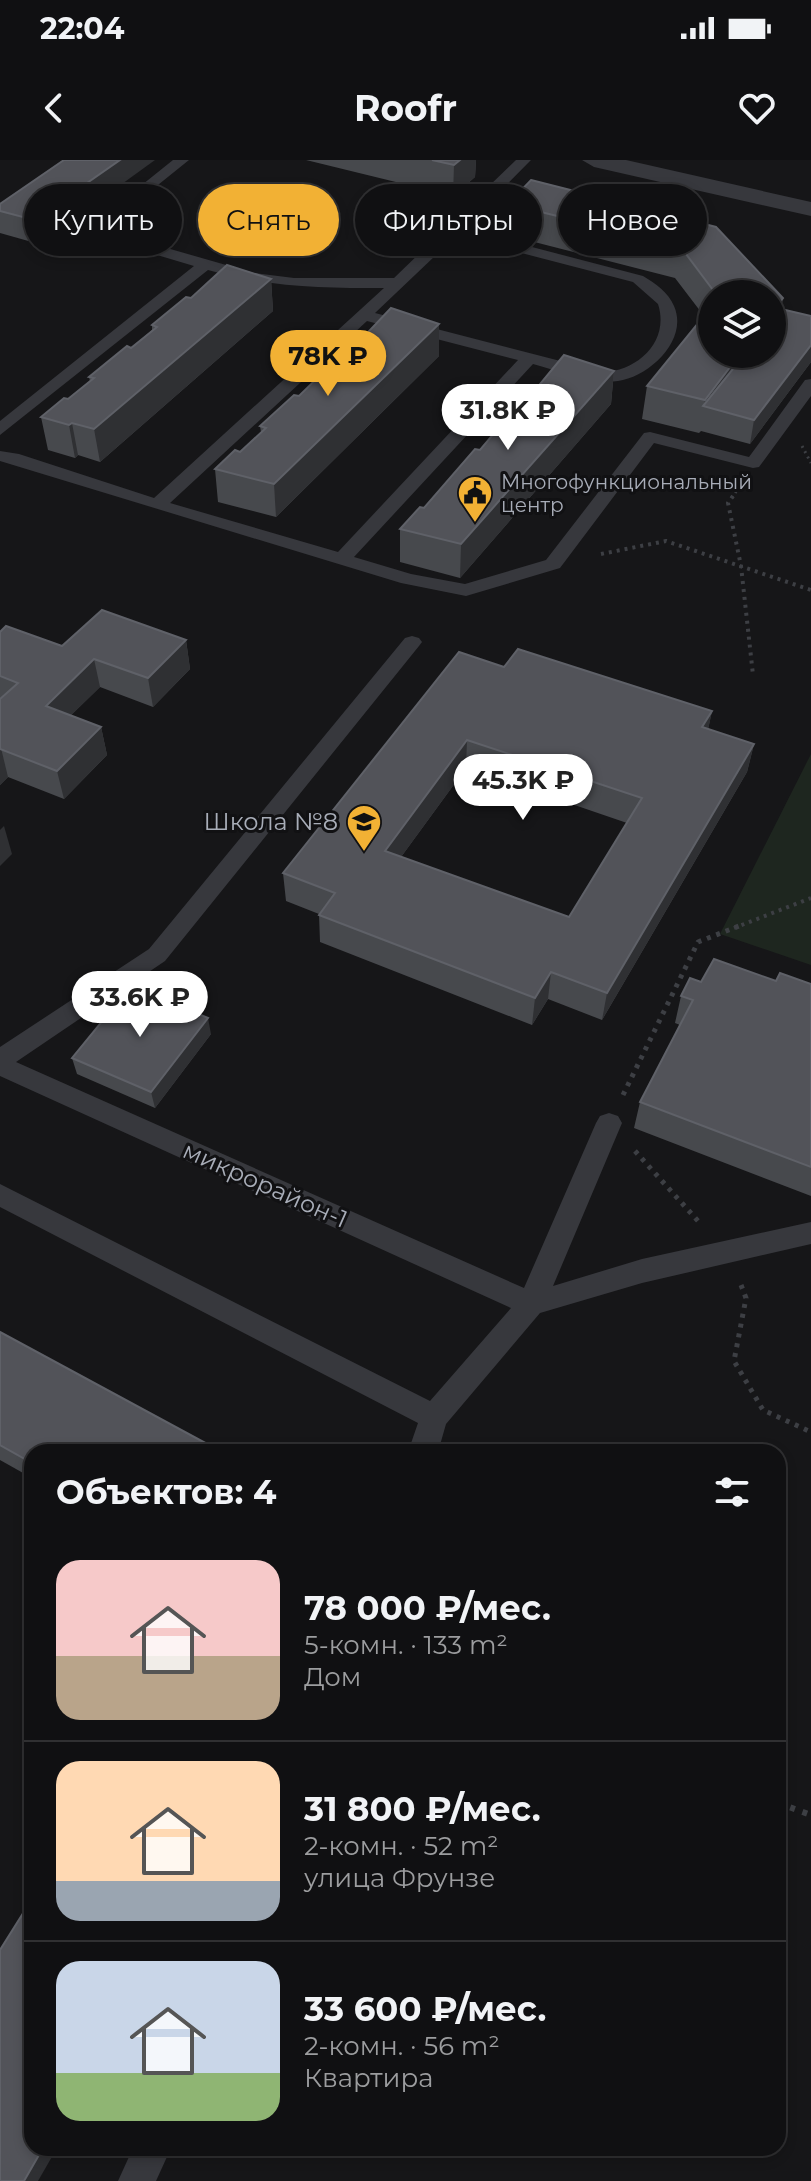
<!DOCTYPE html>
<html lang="ru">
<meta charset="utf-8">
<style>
body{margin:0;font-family:Montserrat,sans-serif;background:#1e1e20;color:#f1f3f6;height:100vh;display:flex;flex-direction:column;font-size:30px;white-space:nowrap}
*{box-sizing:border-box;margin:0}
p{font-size:26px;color:#9c9d9f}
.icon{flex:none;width:44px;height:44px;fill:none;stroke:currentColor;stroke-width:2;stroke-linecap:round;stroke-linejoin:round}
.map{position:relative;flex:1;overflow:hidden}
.sheet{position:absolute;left:24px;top:1284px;width:762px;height:712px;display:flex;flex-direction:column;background:#101012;border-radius:24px;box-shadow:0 4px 12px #0003,0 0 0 2px #303032}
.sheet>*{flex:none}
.guide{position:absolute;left:24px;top:24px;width:764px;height:72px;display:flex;gap:16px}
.buttons{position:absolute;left:698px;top:120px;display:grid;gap:16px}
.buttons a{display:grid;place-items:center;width:88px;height:88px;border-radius:50%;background:#101012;box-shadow:0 4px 12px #0003,0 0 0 2px #303032;font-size:40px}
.price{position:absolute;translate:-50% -68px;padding:0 18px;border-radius:28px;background:#fff;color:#222;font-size:26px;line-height:52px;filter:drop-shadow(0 2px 4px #0008)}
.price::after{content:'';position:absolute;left:50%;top:48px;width:24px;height:18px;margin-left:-12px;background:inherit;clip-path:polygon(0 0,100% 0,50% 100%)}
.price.on{background:#f2b134;color:#111}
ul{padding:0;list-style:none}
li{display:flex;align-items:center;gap:24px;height:200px;padding:0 32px}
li+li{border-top:2px solid #303032}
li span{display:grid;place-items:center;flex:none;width:224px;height:160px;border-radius:24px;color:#555}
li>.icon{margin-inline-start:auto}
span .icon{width:96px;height:96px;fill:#fffc;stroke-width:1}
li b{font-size:34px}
h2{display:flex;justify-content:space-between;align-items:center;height:96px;padding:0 32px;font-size:34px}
.chip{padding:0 28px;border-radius:36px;background:#101012;box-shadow:0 4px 12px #0003,0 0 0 2px #303032;font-size:28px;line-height:72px}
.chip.on{background:#f2b134;color:#111}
.status{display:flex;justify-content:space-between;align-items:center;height:56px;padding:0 40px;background:#101012;direction:ltr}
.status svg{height:22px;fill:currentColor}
header{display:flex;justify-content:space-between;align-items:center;height:104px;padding:0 32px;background:#101012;font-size:36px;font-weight:700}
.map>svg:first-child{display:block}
</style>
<div class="status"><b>22:04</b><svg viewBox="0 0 49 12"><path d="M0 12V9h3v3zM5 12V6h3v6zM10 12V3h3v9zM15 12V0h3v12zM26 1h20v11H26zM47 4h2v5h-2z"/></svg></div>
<header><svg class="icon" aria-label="back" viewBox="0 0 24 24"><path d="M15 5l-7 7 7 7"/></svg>Roofr<svg class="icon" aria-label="heart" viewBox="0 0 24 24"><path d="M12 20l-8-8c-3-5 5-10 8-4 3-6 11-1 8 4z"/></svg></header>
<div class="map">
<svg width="811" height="2021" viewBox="0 0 811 2021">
<rect width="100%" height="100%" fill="#161618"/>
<polygon fill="#1e261f" points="811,594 811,805 720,774"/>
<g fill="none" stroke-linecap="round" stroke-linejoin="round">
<g stroke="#3d3f44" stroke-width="3" stroke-dasharray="2 4" stroke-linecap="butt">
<polyline points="802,286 811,303"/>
<polyline points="732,338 738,328"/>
</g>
<g stroke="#3d3f44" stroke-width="4" stroke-dasharray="3 5" stroke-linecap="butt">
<polyline points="733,336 728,343 741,406 753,515"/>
<polyline points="601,394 666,381 811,430"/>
<polyline points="734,768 811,738"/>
</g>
<g stroke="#3d3f44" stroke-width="5" stroke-dasharray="4 6" stroke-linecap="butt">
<polyline points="623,935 698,782 739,766"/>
<polyline points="635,991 698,1061"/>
<polyline points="741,1125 746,1138 734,1201 763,1250 811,1272"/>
</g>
<polyline stroke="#3d3f44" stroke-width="6" stroke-dasharray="5 8" stroke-linecap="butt" points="778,1643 811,1655"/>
<g fill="#37383d" fill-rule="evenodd">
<path d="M 173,0 L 189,0 L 107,66 L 111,72 L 254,113 L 294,118 L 394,118 L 516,0 L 531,0 L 463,69 L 643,116 C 656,124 668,132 674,146 C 689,180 649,217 618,221 C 591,225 559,211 533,204 L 354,397 L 411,414 L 465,424 L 546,400 L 644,273 L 650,272 L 749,297 L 805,220 L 811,219 L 811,236 L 759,307 L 753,308 L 654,283 L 560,408 L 466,436 L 401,423 L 0,301 L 0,291 L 19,294 L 154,338 L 384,128 C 322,128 267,127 208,110 L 0,275 L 0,261 L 194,106 L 100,78 L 92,65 ZM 456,76 L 633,122 L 658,144 C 670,181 638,211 603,212 L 375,153 ZM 367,161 L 518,200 L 338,392 L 170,343 Z"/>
<polygon points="412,476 419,478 422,482 419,486 165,801 16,902 524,1128 596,963 600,956 609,953 618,956 622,963 553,1126 642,1099 811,1062 811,1084 642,1123 540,1153 446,1264 438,1292 408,1292 418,1263 0,1047 0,1024 430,1241 511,1148 0,916 0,887 149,789 405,478"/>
<polygon points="133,1988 171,1988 156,2021 118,2021"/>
</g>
<polygon fill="#37383d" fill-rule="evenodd" points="582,0 626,0 811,42 811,56 594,7"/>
</g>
<g fill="#47494d" fill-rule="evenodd">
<polygon points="64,0 39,84 0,73 0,44"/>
<polygon points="306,0 476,0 475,17 453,36"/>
<path d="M 508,44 L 716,67 L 783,138 L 781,149 L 811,156 L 811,202 L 750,284 L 701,271 L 699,273 L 642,259 L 647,226 L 704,156 L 675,118 L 507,75 ZM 712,134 L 772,134 L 712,194 Z"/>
<polygon points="376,79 417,85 406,96 376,88"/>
<polygon points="271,119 273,151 100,302 78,295 75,298 48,290 41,257 68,239 90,221 89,217 131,188 152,170 152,165 191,138"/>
<polygon points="439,164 439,196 276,357 218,342 215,309 240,292 261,272 260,266 299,236 356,185"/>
<polygon points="614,211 611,244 460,418 400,402 400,369 424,348 532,234"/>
<polygon points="0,472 62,486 186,480 190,509 153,547 100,527 71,555 101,567 107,595 64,639 8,617 0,625"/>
<path d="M 504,507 L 712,551 L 708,569 L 754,584 L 747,612 L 602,860 L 548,839 L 532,865 L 320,782 L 319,754 L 286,741 L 283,713 ZM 466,608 L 627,663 L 569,757 L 401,697 Z"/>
<polygon points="776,821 811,824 811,1036 634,968 640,942 680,865 675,863 681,836 701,822"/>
<polygon points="211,874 155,948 77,914 72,898"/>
<polygon points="0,1172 32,1292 32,1318 0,1300"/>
</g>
<g fill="#2f3033">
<polygon points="120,0 155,0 39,84 34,60"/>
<polygon points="460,0 476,0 475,17 453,36 454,5"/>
<polygon points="417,76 417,85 406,96 406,87"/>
<polygon points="271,119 273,151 100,302 94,269"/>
<polygon points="783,138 777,170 772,176 772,152"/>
<polygon points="439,164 439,196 276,357 274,324"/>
<polygon points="811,185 811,202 750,284 754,260"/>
<polygon points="740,194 759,194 704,246 705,240"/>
<polygon points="614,211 611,244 460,418 461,384"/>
<polygon points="72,263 78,295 75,298 69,265"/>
<polygon points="186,480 190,509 153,547 148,518"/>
<polygon points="94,499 100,527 52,574 46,546"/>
<polygon points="712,551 706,580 702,567"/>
<polygon points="101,567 107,595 64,639 57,611"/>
<polygon points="467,580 466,608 385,719 385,691"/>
<polygon points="754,584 747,612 602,860 607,833"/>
<polygon points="1,588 8,617 0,625 0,589"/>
<polygon points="4,666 12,694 0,706 0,670"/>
<polygon points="551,812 548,839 532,865 535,838"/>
<polygon points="208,858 211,874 155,948 151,932"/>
<polygon points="43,1988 57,1988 38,2021 24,2021"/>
</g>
<g fill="#525359" stroke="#5f6168" stroke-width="2" fill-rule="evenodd">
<polygon points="64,0 120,0 34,60 0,51 0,44"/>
<polygon points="432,0 460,0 454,5"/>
<polygon points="531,20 716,67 783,138 772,152 772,134 716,134 680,86 508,44"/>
<polygon points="388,69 417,76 406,87 376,79"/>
<polygon points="227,105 271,119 94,269 72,263 69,265 41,257 64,238 68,239 94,218 89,217 127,186 131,188 157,167 152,165 186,137 191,138"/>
<polygon points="712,146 712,194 740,194 705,240 647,226"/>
<polygon points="391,148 439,164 274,324 215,309 235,290 240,292 266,268 260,266 294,235 299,236 352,184 356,185"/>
<polygon points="781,149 811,156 811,185 754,260 703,246 745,194 772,194 772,160"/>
<polygon points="564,195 614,211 461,384 400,369 420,347 424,348 475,289 480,290 528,233 532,234"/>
<polygon points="102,450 186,480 148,518 94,499 46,546 101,567 57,611 0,589 0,539 18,523 0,516 0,472 6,466 62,486"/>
<path d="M 518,489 L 712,551 L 702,567 L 754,584 L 607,833 L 551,812 L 535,838 L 319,755 L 335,733 L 283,713 L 459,492 L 504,507 ZM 467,580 L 642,638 L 569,757 L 385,691 Z"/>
<polygon points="714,799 776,821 780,813 811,824 811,1007 640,942 693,840 681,836 690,818 701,822"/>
<polygon points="131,826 208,858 151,932 72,898"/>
<polygon points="0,1172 222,1292 32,1292 32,1303 0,1285"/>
<polygon points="32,1739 32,1988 43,1988 24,2021 0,2021 0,1790"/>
</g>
<defs>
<symbol id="civic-pin" viewBox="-11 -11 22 30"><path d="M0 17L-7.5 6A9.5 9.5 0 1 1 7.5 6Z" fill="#f2b134" stroke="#111113"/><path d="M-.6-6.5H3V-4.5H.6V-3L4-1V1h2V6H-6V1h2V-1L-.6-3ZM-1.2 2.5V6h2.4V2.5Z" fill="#111"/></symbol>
<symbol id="school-pin" viewBox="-11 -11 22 30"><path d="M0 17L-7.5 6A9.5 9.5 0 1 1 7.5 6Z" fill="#f2b134" stroke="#111113"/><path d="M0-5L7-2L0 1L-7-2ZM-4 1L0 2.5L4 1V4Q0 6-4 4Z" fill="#111"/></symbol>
</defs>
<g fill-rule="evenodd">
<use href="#civic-pin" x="455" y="313" width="40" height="54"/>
<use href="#school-pin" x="344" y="642" width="40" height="54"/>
</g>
<g text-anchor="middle" stroke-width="6" stroke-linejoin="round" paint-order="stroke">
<g font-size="20" fill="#a8adb8" stroke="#111113" text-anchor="start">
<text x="501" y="329">Многофункциональный<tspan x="501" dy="23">центр</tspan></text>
</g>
<g font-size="24" fill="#a8adb8" stroke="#111113" text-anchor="end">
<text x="338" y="670">Школа №8</text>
</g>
<g font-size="24" fill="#a8adb8" stroke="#111113">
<text transform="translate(265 1025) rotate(24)" y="8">микрорайон-1</text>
</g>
</g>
</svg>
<div class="buttons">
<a><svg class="icon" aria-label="layers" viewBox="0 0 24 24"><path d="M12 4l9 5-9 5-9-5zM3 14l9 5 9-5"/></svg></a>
</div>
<b class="price on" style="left:328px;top:238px">78K ₽</b>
<b class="price" style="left:508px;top:292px">31.8K ₽</b>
<b class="price" style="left:523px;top:662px">45.3K ₽</b>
<b class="price" style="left:140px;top:879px">33.6K ₽</b>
<div class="guide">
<a class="chip">Купить</a>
<a class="chip on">Снять</a>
<a class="chip">Фильтры</a>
<a class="chip">Новое</a>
</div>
<section class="sheet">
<h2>Объектов: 4<svg class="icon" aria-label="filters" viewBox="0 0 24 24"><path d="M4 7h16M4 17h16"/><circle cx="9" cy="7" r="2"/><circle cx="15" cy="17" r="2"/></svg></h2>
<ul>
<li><span style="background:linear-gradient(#f6c9c9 60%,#b9a48a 0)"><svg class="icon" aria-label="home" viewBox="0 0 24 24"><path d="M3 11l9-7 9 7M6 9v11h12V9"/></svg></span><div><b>78 000 ₽/мес.</b><p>5-комн. · 133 m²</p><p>Дом</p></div></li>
<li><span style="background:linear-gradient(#ffd9b3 75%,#9aa5b1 0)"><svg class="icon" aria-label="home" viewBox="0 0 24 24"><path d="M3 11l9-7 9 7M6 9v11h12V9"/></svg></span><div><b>31 800 ₽/мес.</b><p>2-комн. · 52 m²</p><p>улица Фрунзе</p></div></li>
<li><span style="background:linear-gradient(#c9d6e8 70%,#8fb573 0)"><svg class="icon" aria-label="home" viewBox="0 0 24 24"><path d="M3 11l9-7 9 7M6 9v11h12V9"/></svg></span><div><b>33 600 ₽/мес.</b><p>2-комн. · 56 m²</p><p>Квартира</p></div></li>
</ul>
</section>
</div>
